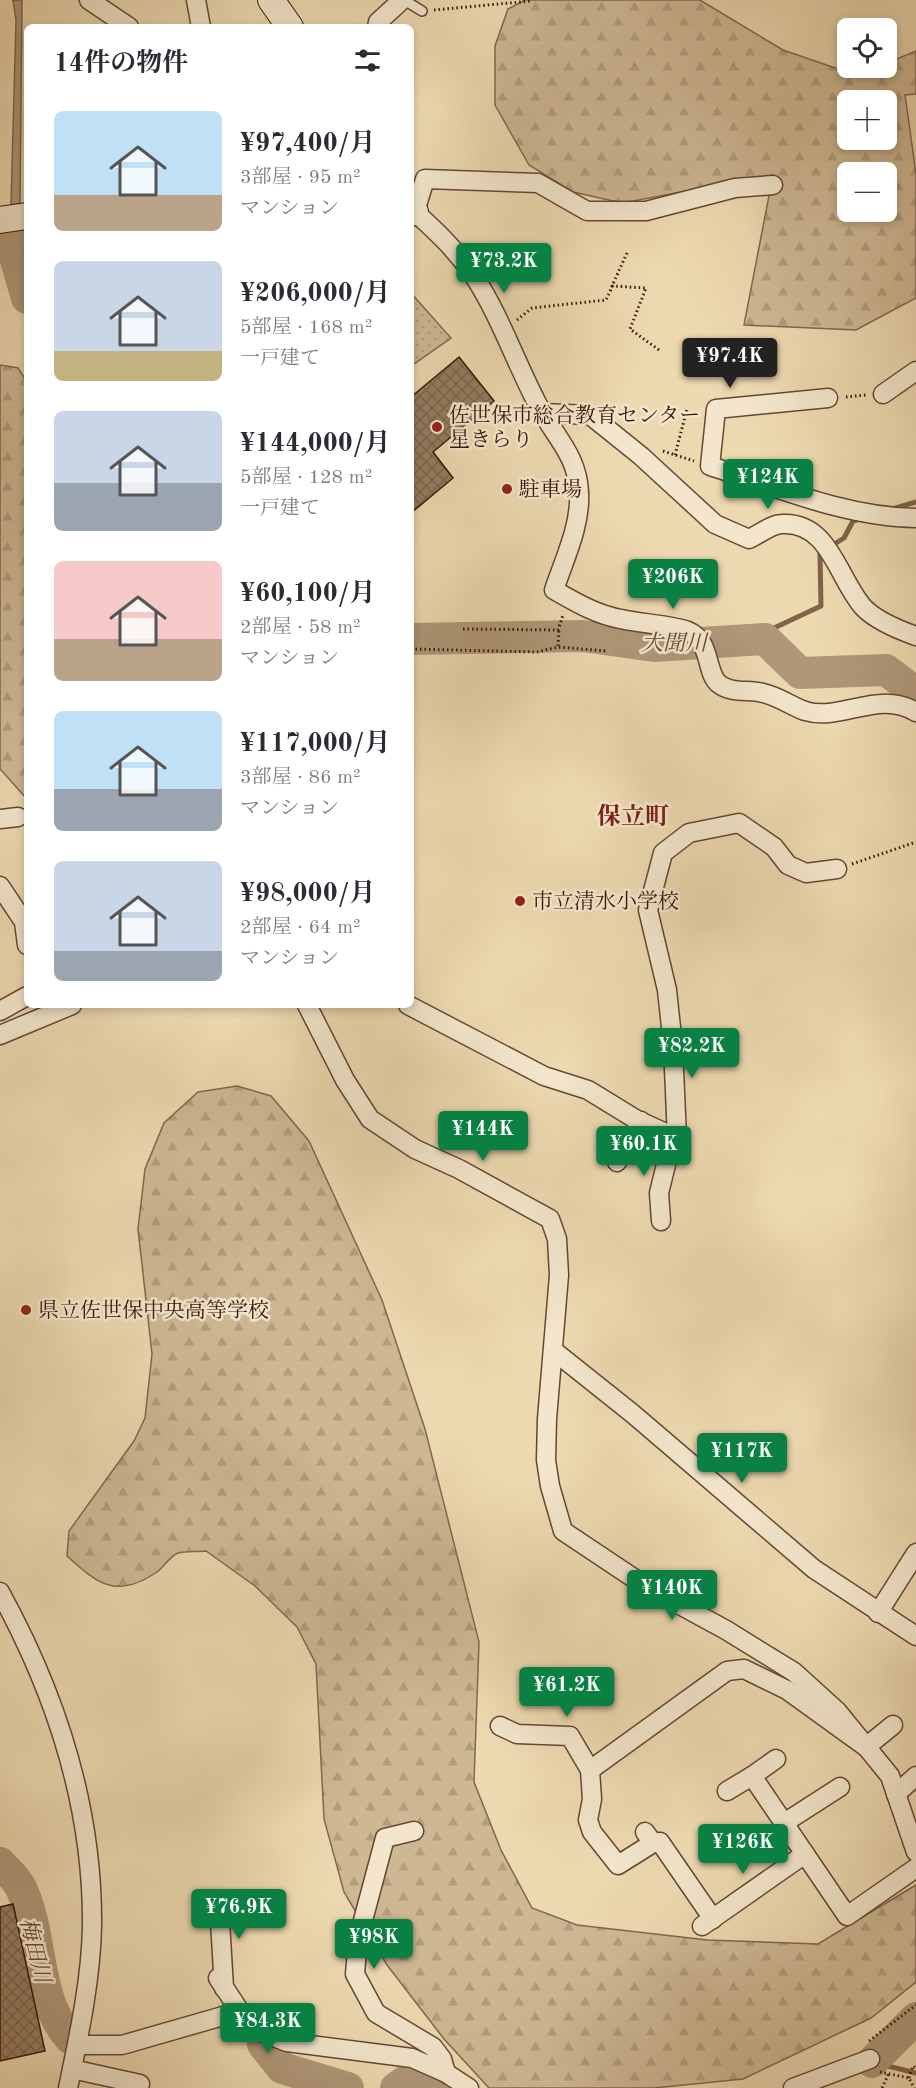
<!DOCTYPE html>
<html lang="ja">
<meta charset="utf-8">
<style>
body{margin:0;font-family:"Old Standard TT","Noto Serif JP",serif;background:#f7f7f7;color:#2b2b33;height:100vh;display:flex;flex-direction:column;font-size:22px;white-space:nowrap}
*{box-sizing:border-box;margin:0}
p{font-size:20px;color:#7c7c81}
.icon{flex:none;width:33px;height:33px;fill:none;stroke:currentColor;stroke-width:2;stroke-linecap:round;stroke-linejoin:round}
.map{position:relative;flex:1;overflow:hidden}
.details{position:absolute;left:24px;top:24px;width:390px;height:984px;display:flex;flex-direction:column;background:#fff;border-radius:9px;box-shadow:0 3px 9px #0003}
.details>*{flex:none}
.controls{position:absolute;left:837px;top:18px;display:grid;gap:12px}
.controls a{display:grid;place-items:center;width:60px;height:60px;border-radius:9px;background:#fff;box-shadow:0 3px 9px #0003;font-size:30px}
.price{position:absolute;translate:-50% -51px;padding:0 14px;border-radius:6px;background:#0b8043;color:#fff;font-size:20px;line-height:39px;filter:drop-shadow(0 2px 3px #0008)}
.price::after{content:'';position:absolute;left:50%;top:36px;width:18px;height:14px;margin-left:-9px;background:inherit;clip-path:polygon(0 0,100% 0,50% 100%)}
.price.current{background:#222;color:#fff}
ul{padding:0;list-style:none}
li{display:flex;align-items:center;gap:18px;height:150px;padding:0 30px}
li span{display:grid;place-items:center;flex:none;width:168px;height:120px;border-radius:9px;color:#555}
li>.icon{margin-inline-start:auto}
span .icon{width:72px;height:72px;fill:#fffc;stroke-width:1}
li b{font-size:26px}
h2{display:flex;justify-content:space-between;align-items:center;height:72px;padding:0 30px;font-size:26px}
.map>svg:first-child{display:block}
</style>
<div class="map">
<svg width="916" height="2088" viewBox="0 0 916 2088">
<defs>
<pattern id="green-dots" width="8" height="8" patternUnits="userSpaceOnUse" patternTransform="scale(1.5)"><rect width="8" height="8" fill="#ceb894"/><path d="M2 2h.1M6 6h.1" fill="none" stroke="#b29d7e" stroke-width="1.8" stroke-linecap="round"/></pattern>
<pattern id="forest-firs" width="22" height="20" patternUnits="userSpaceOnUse" patternTransform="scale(1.5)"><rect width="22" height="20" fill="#ceb894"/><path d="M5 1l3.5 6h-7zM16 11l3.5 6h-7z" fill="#b29d7e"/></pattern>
<pattern id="building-cross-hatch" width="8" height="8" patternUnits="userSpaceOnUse" patternTransform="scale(1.5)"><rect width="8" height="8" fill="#957b60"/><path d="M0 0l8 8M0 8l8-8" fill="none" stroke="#7a644d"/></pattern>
</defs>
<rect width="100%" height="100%" fill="#edd9b0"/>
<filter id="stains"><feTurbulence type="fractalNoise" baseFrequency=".00333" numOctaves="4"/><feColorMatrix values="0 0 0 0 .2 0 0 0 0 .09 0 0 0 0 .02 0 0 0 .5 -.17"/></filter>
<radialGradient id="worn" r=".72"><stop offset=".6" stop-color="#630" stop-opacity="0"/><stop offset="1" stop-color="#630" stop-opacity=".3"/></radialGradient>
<polygon fill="url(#green-dots)" stroke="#82674f" stroke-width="1.5" points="411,293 451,338 411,366"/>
<g fill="url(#forest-firs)" stroke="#82674f" stroke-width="1.5" fill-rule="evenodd">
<path d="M 525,0 L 700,0 L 783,50 L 841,70 L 886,68 L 887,63 L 916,51 L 916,94 L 905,95 L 916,173 L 916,298 L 856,330 L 744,325 L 773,175 L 622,203 L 573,192 L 529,165 L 495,105 L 495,46 L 508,9 ZM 848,100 L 886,100 L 886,140 L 848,140 ZM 848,172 L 886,172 L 886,212 L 848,212 Z"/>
<polygon points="0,365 18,368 27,382 27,799 0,769"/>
<path d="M 237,1086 L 271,1096 L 309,1141 L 382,1300 L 425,1429 L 479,1642 L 474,1782 L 501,1850 L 532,1908 L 577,1925 L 707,1940 L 818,1944 L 916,1885 L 916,1982 L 871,2018 L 743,2079 L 654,2088 L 489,2088 L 444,2039 L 387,1965 L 344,1892 L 324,1819 L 316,1664 L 297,1627 L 255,1586 L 206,1551 C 197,1552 186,1551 178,1553 C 170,1556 164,1567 157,1572 C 117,1599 99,1585 67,1556 L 69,1531 L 134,1441 L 145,1418 L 152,1354 L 138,1229 L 145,1169 L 164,1123 L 198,1092 Z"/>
</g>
<polygon fill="#af9778" stroke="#7f634c" stroke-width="1.5" points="13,0 22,0 20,204 11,205 16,20"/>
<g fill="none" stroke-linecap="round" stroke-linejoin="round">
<g stroke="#7f634c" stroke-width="5">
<polyline points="889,510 916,502"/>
<polyline points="765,639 774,628 821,606 820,553 844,538 853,521 863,518"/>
<polyline points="872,2062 916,2073"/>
</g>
<g stroke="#af9778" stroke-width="32">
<polyline points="15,230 14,253 27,298"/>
<polyline points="411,639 583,636 654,646 765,639 800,673 886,670 916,693"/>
<path d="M 0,1863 C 7,1871 17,1879 21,1888 C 44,1937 34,1997 70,2038"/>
<polyline points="263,2044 282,2068 348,2088"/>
<polyline points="872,2062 916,2018"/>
<polyline points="396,2088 410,2078 439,2088"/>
</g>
</g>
<g fill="url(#building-cross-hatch)" stroke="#36160a" stroke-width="1.5">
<polygon points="459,357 494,401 433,452 453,478 411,513 411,397"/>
<polygon points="13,1904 45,2051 0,2061 0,1907"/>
</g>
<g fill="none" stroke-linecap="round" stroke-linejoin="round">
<defs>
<polyline id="lane" points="404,0 422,11"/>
<g id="street">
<polyline points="89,0 129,27"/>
<polyline points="196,0 201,27"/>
<polyline points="377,27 378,22 402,0"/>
<path d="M 773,185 L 735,188 L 646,211 L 587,211 L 538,183 L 425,179 L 415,212 C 437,232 457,251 474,276 C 500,316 515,361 537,403 C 553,435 578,455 579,493 C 581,525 564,560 554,590 C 575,602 597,615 621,619 C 642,624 668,624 688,631 C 712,641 705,673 719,684 C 732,694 749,689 763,693 C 778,696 791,706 805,711 C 841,722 879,689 916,712"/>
<polyline points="883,394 916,371"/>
<path d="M 828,398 L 716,409 L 710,466 C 776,487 845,517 916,518"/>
<path d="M 542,413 L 590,415 L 641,456 L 715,524 L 749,539 C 758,535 772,524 782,524 C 830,521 838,580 864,608 C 877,621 899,630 916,636"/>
<polyline points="0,819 18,817"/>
<polyline points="0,886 24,922 27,945"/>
<polyline points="307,1005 345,1080 370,1119 415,1149 459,1169 550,1219 557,1239 559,1275 547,1419 546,1460 550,1486 563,1531 647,1587 726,1630 794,1672 837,1711 890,1776 916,1852"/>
<polyline points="408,1005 544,1076 588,1090 637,1120 677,1138 673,1046 667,990 648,910 663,853 689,833 739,823 774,847 788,865 806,873 837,869"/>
<polyline points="0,1011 27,996"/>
<polyline points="0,1035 72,1005"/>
<polyline points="617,1162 641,1121"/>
<polyline points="661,1221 659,1193 673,1136"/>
<polyline points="554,1351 633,1414 814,1569 916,1636"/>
<path d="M 0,1592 C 57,1696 93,1806 92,1926 C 91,1980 79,2035 68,2088"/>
<polyline points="878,1613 916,1553"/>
<polyline points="500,1726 517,1734 570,1736 590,1770"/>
<polyline points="776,1759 752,1776 847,1916 916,1868"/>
<polyline points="727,1791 752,1776"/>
<polyline points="896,1794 916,1776"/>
<polyline points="784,1823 840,1787"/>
<polyline points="414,1831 385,1838 358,1939 355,1974 376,2013 433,2047 442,2059 446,2073"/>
<polyline points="645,1832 653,1843 660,1842 713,1919"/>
<polyline points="653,1843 618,1865 592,1832 588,1820 592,1799 590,1770 727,1671 744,1669 787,1690 866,1747 893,1725"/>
<polyline points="702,1926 805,1854"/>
<polyline points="218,1978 245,2019"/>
<polyline points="224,1988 219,1905 267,1904"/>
<polyline points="77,2045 122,2045 223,2016 245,2019 259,2031 287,2042 412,2058 446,2073 469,2088"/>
<polyline points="72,2069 140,2084 139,2088"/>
<polyline points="793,2088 870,2059"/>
</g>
<g id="secondary">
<polyline points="271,0 290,27"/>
<polyline points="411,206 415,212 411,213"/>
<polyline points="0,220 27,216"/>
</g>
</defs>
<use href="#lane" stroke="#644734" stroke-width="12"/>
<use href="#street" stroke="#644734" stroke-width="21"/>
<use href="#secondary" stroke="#36160a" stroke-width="28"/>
<g stroke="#36160a" stroke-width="3" stroke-dasharray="1.5 3" stroke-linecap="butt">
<polyline points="434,10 531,1"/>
<polyline points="627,253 612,286 646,288 630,329 659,350"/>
<polyline points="517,320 532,308 606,300 613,285"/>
<polyline points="846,397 866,395"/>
<polyline points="663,451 694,461"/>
<polyline points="675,455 687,409"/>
<polyline points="463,629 558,630 563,615"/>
<polyline points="558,646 559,629"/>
<polyline points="411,649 537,652 558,647 606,651"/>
<polyline points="852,864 916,842"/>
<polyline points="869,2041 916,2005"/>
<polyline points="880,2072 909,2078 914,2088"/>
<polyline points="909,2078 913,2066 916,2068"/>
<polyline points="882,2088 889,2073"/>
</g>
<use href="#lane" stroke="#f3e6cc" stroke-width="9"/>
<use href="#street" stroke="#f3e6cc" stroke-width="18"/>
<use href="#secondary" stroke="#f3e6cc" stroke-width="26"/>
</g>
<g fill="#8f2418" stroke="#f3e6cc" stroke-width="2">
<circle cx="437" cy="427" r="6"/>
<circle cx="507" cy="489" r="6"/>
<circle cx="520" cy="901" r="6"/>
<circle cx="26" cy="1310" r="6"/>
</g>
<g text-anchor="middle" stroke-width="5" stroke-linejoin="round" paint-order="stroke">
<g font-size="21" fill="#36160a" stroke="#f3e6cc" text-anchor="start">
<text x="449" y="422">佐世保市総合教育センター<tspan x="449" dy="24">星きらり</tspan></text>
<text x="519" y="496">駐車場</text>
<text x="532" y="908">市立清水小学校</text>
<text x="38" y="1317">県立佐世保中央高等学校</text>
</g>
<g font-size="22" font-style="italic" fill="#664a36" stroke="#f3e6cc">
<text x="674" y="650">大聞川</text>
<text transform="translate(36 1950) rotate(76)" y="8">梅田川</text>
</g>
<g font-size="24" font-weight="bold" fill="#7a1f14" stroke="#f3e6cc">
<text x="633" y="824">保立町</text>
</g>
</g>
<rect width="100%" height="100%" filter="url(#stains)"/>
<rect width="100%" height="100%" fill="url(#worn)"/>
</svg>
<div class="controls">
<a><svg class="icon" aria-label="locate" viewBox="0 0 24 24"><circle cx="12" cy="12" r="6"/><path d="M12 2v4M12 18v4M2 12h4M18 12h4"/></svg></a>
<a>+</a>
<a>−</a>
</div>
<b class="price" style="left:504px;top:294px">¥73.2K</b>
<b class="price current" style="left:730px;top:389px">¥97.4K</b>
<b class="price" style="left:768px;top:510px">¥124K</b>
<b class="price" style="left:673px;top:610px">¥206K</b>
<b class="price" style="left:692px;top:1079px">¥82.2K</b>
<b class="price" style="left:483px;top:1162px">¥144K</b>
<b class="price" style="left:644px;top:1177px">¥60.1K</b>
<b class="price" style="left:742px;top:1484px">¥117K</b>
<b class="price" style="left:672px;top:1621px">¥140K</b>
<b class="price" style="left:567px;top:1718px">¥61.2K</b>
<b class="price" style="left:743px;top:1875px">¥126K</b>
<b class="price" style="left:239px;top:1940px">¥76.9K</b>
<b class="price" style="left:374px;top:1970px">¥98K</b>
<b class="price" style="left:268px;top:2054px">¥84.3K</b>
<section class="details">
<h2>14件の物件<svg class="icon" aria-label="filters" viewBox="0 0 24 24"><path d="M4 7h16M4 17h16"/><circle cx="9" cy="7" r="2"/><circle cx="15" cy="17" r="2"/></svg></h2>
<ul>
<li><span style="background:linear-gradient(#bfe0f5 70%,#b9a48a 0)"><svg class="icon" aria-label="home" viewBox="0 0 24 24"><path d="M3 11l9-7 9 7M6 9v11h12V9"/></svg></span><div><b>¥97,400/月</b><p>3部屋 · 95 m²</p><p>マンション</p></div></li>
<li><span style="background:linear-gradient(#c9d6e8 75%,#c2b280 0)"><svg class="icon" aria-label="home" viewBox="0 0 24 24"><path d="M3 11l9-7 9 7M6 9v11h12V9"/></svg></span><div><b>¥206,000/月</b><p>5部屋 · 168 m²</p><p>一戸建て</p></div></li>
<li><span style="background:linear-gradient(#c9d6e8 60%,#9aa5b1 0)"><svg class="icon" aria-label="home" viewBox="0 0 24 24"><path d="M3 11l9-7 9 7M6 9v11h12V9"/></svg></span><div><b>¥144,000/月</b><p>5部屋 · 128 m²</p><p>一戸建て</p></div></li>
<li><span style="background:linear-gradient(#f6c9c9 65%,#b9a48a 0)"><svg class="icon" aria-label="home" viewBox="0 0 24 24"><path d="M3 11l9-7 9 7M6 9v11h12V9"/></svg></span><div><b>¥60,100/月</b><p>2部屋 · 58 m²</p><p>マンション</p></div></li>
<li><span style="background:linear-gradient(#bfe0f5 65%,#9aa5b1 0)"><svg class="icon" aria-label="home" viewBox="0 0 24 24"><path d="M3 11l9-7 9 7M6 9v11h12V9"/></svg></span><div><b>¥117,000/月</b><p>3部屋 · 86 m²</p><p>マンション</p></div></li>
<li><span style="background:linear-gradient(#c9d6e8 75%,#9aa5b1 0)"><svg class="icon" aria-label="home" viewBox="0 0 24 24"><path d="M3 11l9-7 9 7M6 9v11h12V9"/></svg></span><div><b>¥98,000/月</b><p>2部屋 · 64 m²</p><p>マンション</p></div></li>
</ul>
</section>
</div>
